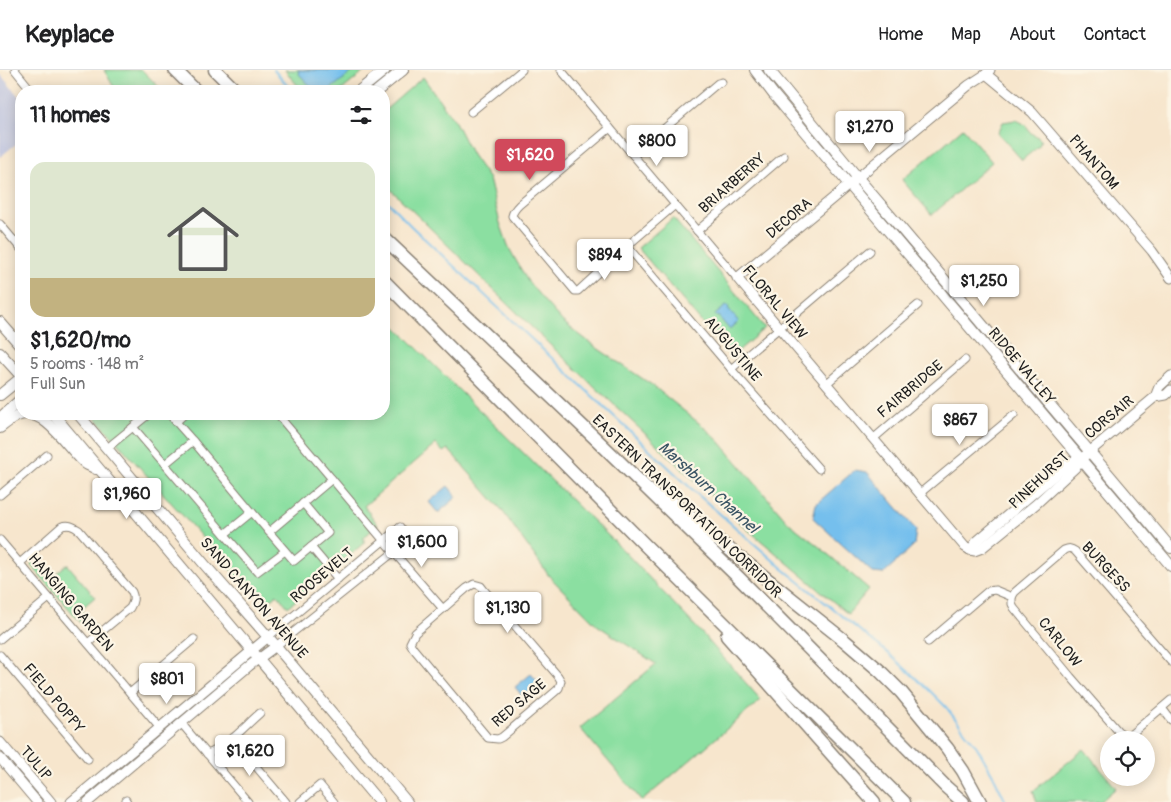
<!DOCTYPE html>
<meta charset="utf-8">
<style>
body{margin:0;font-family:Pangolin,sans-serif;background:#f6f6f6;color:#202124;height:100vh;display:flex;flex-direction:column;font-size:19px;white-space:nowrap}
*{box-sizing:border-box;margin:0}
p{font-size:16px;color:#757577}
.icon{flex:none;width:28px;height:28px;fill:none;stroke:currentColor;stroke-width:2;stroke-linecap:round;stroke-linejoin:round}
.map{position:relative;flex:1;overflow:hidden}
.details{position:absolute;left:15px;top:15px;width:375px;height:335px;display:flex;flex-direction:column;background:#fff;border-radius:20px;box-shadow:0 2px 12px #0003}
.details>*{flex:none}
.tools{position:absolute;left:1100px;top:661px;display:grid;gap:10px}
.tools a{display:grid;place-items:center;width:55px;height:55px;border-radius:50%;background:#fff;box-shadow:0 2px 12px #0003;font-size:25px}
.price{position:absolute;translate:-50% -42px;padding:0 11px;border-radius:5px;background:#fff;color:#222;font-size:16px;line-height:32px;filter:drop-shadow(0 1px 2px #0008)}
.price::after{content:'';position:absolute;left:50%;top:30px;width:15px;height:11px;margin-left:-8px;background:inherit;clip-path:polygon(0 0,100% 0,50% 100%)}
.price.current{background:#d1495b;color:#fff}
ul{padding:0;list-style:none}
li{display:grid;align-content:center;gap:10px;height:265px;padding:0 15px}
li span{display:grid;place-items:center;height:155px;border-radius:15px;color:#555}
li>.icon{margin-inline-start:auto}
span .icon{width:90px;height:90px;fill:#fffc;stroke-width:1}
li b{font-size:21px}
h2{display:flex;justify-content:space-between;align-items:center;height:60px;padding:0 15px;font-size:21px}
header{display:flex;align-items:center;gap:30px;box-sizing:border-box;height:70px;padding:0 25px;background:#fff;border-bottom:1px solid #e0e0e0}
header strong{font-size:24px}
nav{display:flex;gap:28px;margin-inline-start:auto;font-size:18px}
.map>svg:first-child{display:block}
</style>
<header>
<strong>Keyplace</strong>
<nav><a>Home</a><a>Map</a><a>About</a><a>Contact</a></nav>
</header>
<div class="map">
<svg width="1171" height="732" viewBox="0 0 1171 732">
<rect width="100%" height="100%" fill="#fcf5e5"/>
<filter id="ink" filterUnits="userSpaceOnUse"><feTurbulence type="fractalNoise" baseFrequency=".02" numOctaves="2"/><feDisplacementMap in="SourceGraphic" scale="10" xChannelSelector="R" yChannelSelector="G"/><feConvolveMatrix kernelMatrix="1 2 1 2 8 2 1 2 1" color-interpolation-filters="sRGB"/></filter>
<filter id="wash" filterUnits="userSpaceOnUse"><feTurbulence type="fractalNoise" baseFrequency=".0096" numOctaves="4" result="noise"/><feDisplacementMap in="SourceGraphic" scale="20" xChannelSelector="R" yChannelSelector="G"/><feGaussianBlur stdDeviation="1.12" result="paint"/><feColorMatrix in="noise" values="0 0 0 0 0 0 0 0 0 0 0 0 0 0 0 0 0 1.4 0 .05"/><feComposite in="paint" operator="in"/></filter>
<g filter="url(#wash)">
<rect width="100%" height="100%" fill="#f7e6cd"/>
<polygon fill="#bdc3de" points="0,4 21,29 21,70 0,87"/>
<g fill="#8bdfa1" stroke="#547e5e">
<polygon points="104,0 142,0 163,21 116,21"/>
<polygon points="285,0 366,0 341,21 302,21"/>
<polygon points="423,7 455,52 472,85 489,109 500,153 509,178 527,210 545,232 563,252 597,278 652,315 705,358 719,371 789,453 817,475 869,519 848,544 746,458 548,273 384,113 384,41"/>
<path d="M 1016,50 C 1028,55 1024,55 1031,63 C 1034,66 1038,66 1041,70 L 1039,76 L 1022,90 L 998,63 L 1003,52 Z"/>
<polygon points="963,58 992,92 932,145 902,110"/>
<polygon points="673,148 765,258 731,287 638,178"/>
<polygon points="384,245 469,330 622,479 698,559 761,630 642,731 580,658 656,594 597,555 549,506 501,439 448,379 443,382 436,374 364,436 378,455 364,467 364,473 288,537 277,524 268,532 255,516 249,520 92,344 384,344"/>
<polygon points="36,487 53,506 67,494 95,527 81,539 96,557 91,561 88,561 31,495 32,490"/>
<polygon points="1084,679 1116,718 1100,732 1037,732 1033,721"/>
</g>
<g fill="#74bfed" stroke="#486e84">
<polygon points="298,0 355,0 328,21 315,21 299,4"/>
<polygon points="727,235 729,237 728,238 739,252 729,259 718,246 717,247 715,245"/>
<polygon points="855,400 867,402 916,460 914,475 883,504 873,503 813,448 816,434"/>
<polygon points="448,416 457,427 438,443 429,432"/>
<polygon points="531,604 539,613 523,627 515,617"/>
</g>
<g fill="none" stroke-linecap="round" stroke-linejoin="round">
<g stroke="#74bfed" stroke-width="2">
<polyline points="274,0 292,21"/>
<polyline points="384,128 411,156 696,423 782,498 889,584 929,620 946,637 977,677 993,705 1006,732"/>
</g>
</g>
</g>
<g filter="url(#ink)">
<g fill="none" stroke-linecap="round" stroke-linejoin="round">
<defs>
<g id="minor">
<polyline points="15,0 32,21"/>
<polyline points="561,0 737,208"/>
<polyline points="471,42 522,0"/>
<path d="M 610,58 L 519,135 C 516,138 513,141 512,146 L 575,221 L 578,221 L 627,176 L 675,135"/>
<polyline points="633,85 718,13 722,12"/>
<polyline points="0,154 21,179"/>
<polyline points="697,161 784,86"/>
<polyline points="627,176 738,307 819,399"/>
<polyline points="731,299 870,181"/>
<polyline points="826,314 918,235"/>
<polyline points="277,344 332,409"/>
<polyline points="176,352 185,344"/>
<polyline points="133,357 149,344"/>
<polyline points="873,369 965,290"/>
<polyline points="193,371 252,442 225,464"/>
<polyline points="112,374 133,357 257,502 285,481"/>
<polyline points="165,394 193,371 169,344"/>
<polyline points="919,424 1014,345"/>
<polyline points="0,425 47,385"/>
<polyline points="252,442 294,491 328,463 303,433"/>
<polyline points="269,462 332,409 384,471 443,539"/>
<polyline points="0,470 159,657"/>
<polyline points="311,477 338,509"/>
<path d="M 20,493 L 62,456 C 69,454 73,456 79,460 L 132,522 C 135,528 133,533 130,538 L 88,573"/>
<polygon points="474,514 481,516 484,520 558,606 561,611 559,618 556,621 502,667 498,669 488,668 413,578 410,573 415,563 467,518"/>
<polyline points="1012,527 1012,534 1014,538 1071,607 1118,661 1124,665 1130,665 1171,630"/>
<path d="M 1012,527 L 1015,522 L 1064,480 C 1069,478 1071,478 1075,481 L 1171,592"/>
<polyline points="268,567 400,457 407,466 407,471 394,482 276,576"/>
<polyline points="0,569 49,528"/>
<polyline points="928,572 988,521 995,520 1012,527"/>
<polyline points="0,585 88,689"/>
<polyline points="130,623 194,569"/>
<polyline points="1162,638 1171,650"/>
<polyline points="181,653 248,732"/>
<polyline points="232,668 286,732"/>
<path d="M 207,684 C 227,677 244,657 260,643"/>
<polyline points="126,730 127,732"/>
<polyline points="300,732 320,715 334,732"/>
</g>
<g id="tertiary">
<polyline points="986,4 1032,42 1152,181 1171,208"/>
<polyline points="1155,327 1159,317 1171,306"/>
<polyline points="970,480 965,477 737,208 969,15 986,4 990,0"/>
<polyline points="970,480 974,481 982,478 1036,434 1075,398 1081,389 1155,327 1166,325 1171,320"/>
<polyline points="970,480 976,472 1070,392 1081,389"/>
<polyline points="0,672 51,732"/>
<polyline points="0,688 37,732"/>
<polyline points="71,732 268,567"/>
<polyline points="88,732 249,596 276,576"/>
</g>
<g id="secondary">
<polyline points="755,0 774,25 815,74 1171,496"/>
<polyline points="769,0 858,108 900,157 1171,478"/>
<polyline points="359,21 385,0"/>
<polyline points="377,21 403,0"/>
<polyline points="0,252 21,276"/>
<polyline points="0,283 21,306"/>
<polyline points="0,325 21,308"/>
<polyline points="53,344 379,732"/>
<polyline points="78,344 205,495 276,576 407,732"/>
<polyline points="0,348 21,329"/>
<path d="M 0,358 C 6,353 12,348 20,345 C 46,337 69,381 86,394 C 89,396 93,397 96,399"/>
</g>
<g id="motorway">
<polyline points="175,0 196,21"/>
<polyline points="215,0 236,21"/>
<polyline points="384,168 597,370 738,507 946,717 963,732"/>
<polyline points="384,211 643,473 904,732"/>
<polyline points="665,426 719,471 845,571 880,601 901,622 947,678 963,701 980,732"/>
<polyline points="727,566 874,732"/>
</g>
</defs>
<use href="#minor" stroke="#8a8174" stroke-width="9"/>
<use href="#tertiary" stroke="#8a8174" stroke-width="11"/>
<use href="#secondary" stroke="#8a8174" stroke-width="12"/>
<use href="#motorway" stroke="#8a8174" stroke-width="15"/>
<use href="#minor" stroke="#fff" stroke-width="7"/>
<use href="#tertiary" stroke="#fff" stroke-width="9"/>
<use href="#secondary" stroke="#fff" stroke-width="10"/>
<use href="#motorway" stroke="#fff" stroke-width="12"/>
</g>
</g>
<g text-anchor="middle" stroke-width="4.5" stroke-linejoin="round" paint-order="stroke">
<g font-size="15" fill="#1c1c1c" stroke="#fcf5e5">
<text transform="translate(1094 92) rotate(49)" y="5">PHANTOM</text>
<text transform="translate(732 113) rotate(-41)" y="5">BRIARBERRY</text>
<text transform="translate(789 148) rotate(-40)" y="5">DECORA</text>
<text transform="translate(775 232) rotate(50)" y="5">FLORAL VIEW</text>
<text transform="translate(733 279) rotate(50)" y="5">AUGUSTINE</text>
<text transform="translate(1022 296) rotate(50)" y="5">RIDGE VALLEY</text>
<text transform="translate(910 319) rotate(-40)" y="5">FAIRBRIDGE</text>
<text transform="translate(1109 347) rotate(-40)" y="5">CORSAIR</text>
<text transform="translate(1039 410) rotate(-43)" y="5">PINEHURST</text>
<text transform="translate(687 436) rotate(44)" y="5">EASTERN TRANSPORTATION CORRIDOR</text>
<text transform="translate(1106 497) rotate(47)" y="5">BURGESS</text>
<text transform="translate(322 505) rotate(-40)" y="5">ROOSEVELT</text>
<text transform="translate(254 528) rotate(49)" y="5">SAND CANYON AVENUE</text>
<text transform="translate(71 532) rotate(50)" y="5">HANGING GARDEN</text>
<text transform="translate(1060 572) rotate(51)" y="5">CARLOW</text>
<text transform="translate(54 628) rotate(50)" y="5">FIELD POPPY</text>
<text transform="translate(519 633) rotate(-40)" y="5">RED SAGE</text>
<text transform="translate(36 693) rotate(50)" y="5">TULIP</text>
</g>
<g font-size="16" font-style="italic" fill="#3b5565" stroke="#fcf5e5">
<text transform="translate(709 417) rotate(42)" y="6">Marshburn Channel</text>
</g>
</g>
</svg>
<div class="tools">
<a><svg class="icon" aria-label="locate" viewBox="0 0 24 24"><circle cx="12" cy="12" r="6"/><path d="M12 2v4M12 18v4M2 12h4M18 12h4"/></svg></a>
</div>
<b class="price" style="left:870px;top:83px">$1,270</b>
<b class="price" style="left:657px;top:97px">$800</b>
<b class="price current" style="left:530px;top:111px">$1,620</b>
<b class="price" style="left:605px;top:211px">$894</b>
<b class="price" style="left:984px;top:237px">$1,250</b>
<b class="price" style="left:960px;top:376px">$867</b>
<b class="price" style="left:127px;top:450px">$1,960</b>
<b class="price" style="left:422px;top:498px">$1,600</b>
<b class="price" style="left:508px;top:564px">$1,130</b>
<b class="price" style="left:167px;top:635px">$801</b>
<b class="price" style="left:250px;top:707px">$1,620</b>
<section class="details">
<h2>11 homes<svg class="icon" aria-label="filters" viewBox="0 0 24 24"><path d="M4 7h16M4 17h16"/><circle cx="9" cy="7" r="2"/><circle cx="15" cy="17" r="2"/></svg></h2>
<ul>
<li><span style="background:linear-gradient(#dfe7d0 75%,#c2b280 0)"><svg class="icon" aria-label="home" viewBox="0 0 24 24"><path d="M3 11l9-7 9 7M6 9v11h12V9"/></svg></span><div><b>$1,620/mo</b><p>5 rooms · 148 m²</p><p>Full Sun</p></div></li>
</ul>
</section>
</div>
